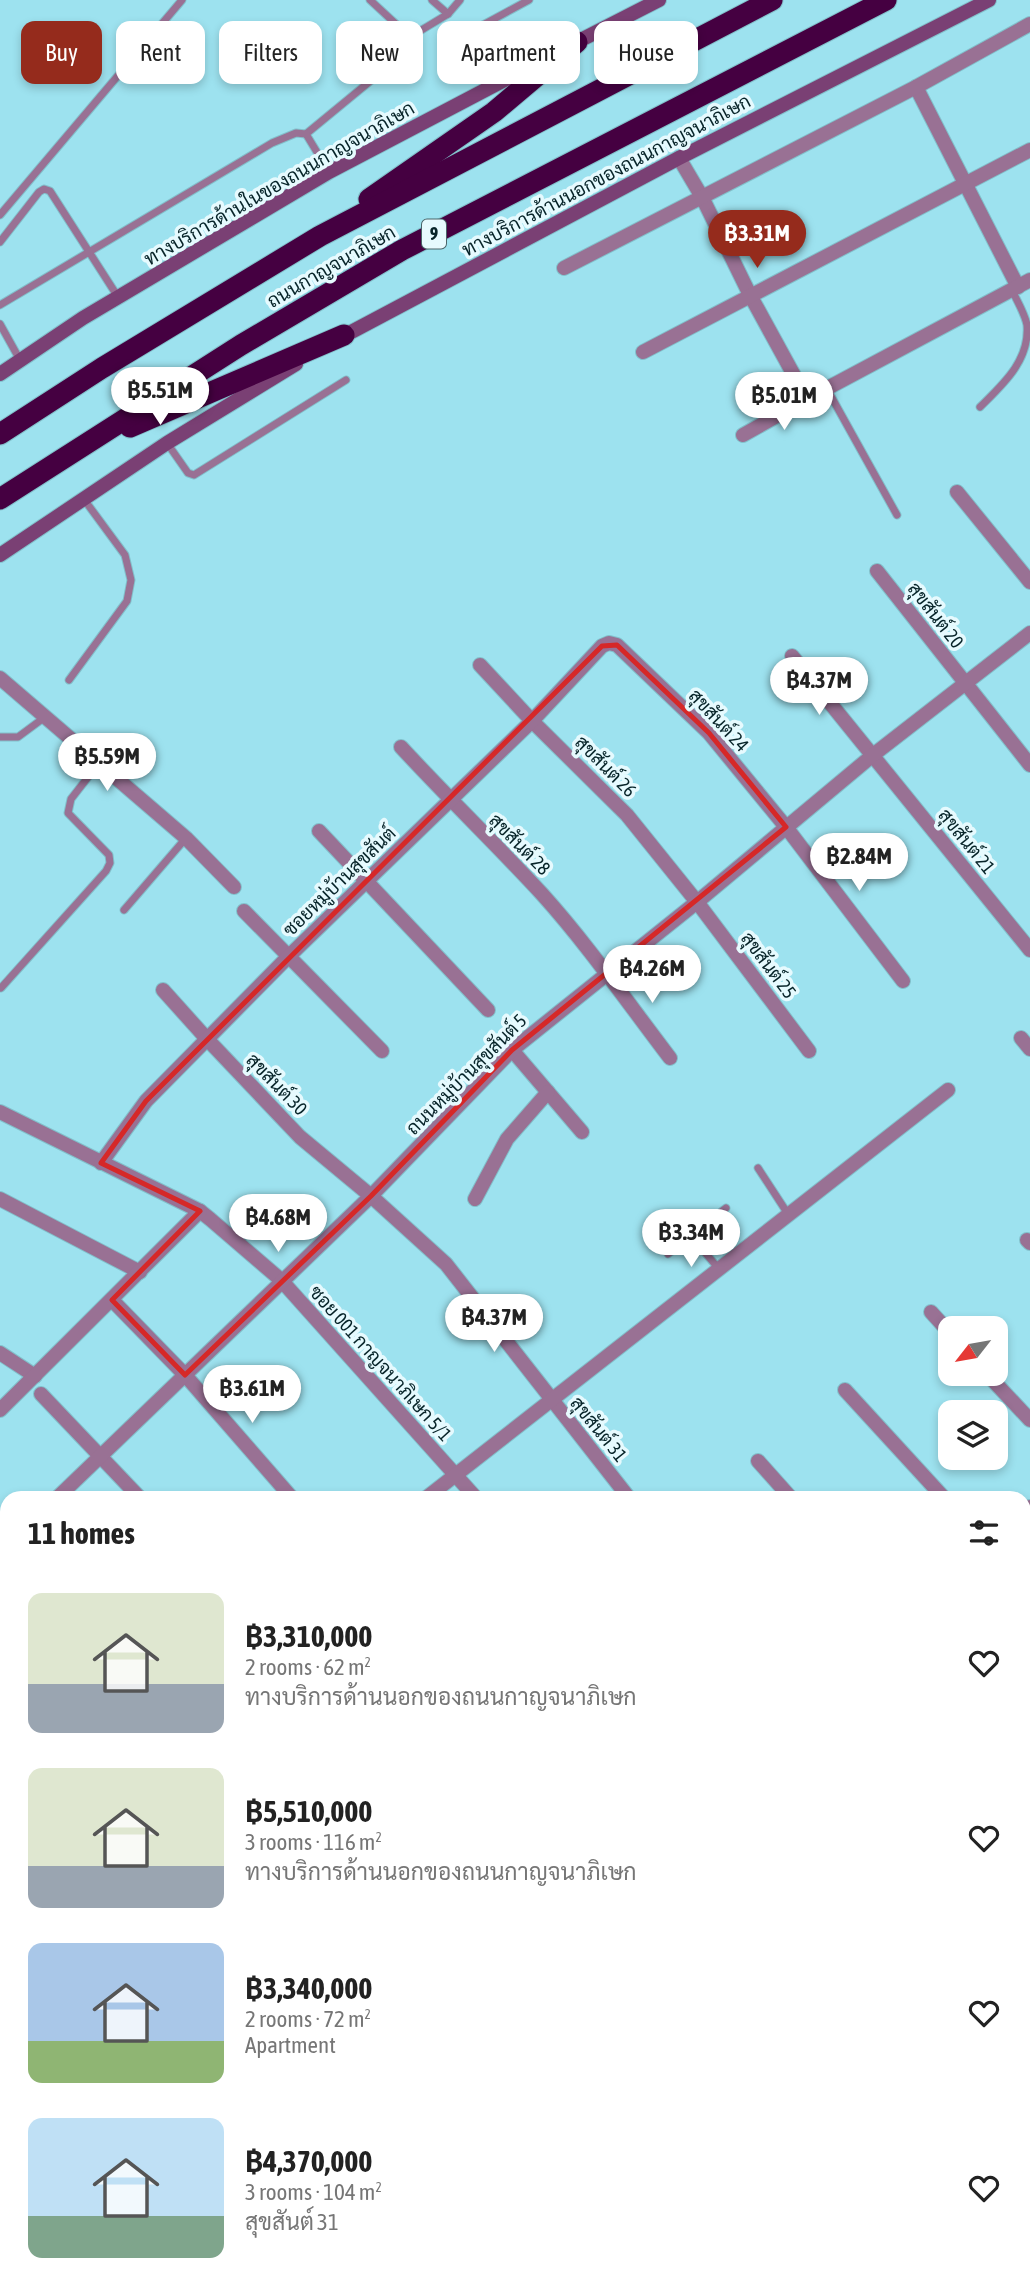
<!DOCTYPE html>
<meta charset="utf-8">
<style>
body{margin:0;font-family:"Asap Condensed",Sarabun,sans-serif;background:#f2f2f2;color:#222;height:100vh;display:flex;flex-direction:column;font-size:26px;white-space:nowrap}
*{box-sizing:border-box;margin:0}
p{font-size:23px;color:#767676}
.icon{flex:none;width:38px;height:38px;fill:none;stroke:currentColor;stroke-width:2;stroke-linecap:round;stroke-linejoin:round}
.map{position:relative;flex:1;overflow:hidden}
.panel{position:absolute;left:0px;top:1491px;width:1031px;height:798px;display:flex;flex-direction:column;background:#fff;border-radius:21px 21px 0 0;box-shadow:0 4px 10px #0003}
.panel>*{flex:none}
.top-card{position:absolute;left:21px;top:21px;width:989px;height:63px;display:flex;gap:14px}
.needle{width:46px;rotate:239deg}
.buttons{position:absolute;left:938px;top:1316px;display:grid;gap:14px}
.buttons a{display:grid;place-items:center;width:70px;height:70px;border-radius:14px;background:#fff;box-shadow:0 4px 10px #0003;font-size:35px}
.price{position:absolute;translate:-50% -60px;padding:0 16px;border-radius:24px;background:#fff;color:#222;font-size:23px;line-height:46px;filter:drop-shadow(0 2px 4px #0008)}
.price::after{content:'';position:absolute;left:50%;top:42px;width:21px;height:16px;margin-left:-10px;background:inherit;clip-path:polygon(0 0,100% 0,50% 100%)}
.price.selected{background:#952b1c;color:#fff}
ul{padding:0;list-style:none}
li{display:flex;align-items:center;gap:21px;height:175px;padding:0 28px}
li span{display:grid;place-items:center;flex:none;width:196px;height:140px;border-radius:14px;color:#555}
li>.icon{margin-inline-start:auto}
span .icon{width:84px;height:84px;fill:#fffc;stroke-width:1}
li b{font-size:30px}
h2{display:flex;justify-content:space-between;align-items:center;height:84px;padding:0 28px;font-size:30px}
.pill{padding:0 24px;border-radius:14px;background:#fff;box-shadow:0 4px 10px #0003;font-size:24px;line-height:63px}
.pill.selected{background:#952b1c;color:#fff}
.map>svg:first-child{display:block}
</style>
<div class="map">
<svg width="1030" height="2289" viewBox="0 0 1030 2289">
<rect width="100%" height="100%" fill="#9de2ef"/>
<polygon fill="#70c286" points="1030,1721 1030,1989 1024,1995 1024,1727"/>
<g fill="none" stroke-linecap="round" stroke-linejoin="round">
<g stroke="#829aee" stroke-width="18">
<polyline points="1024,1710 1030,1704"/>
<polyline points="736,2282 745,2289"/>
<polyline points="434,2289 439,2282"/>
</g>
<defs>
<g id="lane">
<polyline points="370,0 410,37"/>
<polyline points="432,0 448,14"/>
<polyline points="457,39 529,0"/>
<polyline points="329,172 306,134 391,64 410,37 448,14 460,0"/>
<polyline points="0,215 182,0"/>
<polyline points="0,242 39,192 44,189 50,191 118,297"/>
<polyline points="0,305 272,143 296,133 306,134"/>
<polyline points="0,324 20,360"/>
<polyline points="827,389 897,515"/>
<path d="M 980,407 C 1002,385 1030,361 1027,325 C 1025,314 1017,301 1012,290"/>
<polyline points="167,443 188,473 194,475 346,380"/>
<polyline points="69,680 127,601 131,580 125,555 83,498"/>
<polyline points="0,737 18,737 45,717"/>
<polyline points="124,910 186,838"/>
<polyline points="1,988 106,871 110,863 109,855 68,813 71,799 99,763"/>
<polyline points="758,1168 788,1214"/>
<polyline points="691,1236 719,1269"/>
<polyline points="668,1254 726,1208"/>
</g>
<g id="street">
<polyline points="916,87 1018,287"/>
<polyline points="679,158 702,197 750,295 807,399"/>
<polyline points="564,268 916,87 1030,24"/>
<polyline points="643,352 1030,150"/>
<polyline points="743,435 807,399 1030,280"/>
<polyline points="957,492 1030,582"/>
<polyline points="877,571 1030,765"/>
<polyline points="792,656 1030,950"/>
<polyline points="480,665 532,721 627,815 697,902 809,1051"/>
<polyline points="0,678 186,838 234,887"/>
<path d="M 401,747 C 447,797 496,844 542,894 C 588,945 628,1003 670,1058"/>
<polyline points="319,831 488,1010"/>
<polyline points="244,911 382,1051"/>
<polyline points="163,990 207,1039 300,1137 371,1196 446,1264 629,1498"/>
<polyline points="1021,1038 1030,1049"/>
<polyline points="512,1050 582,1132"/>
<polyline points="0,1112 200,1211 210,1219 281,1280 476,1498"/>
<polyline points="101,1163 146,1101 288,957 532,721 602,646 609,643 617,645 709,733 786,827 903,981"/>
<polyline points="0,1199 140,1272"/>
<polyline points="475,1199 507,1139 548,1092"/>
<polyline points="1027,1240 1030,1243"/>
<polyline points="112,1300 185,1375 292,1498"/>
<polyline points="931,1312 950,1333"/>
<polyline points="0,1353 35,1376"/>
<polyline points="987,1374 1030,1420"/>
<polyline points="845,1390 944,1498"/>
<polyline points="41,1394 140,1498"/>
<polyline points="0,1410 200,1211"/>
<polyline points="758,1461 791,1498"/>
<polyline points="57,1498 371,1196 512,1050 697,902 873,755 1030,633"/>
<polyline points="426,1498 948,1090"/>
<polyline points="1024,1513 1030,1507"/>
<polyline points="0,1555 7,1547"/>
<polyline points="1024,1585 1030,1592"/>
<polyline points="0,1709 7,1716"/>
<polyline points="0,1785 7,1778"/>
<polyline points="0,1880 7,1887"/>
<polyline points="0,2045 7,2051"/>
<polyline points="1024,2072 1030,2076"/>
<polyline points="0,2181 7,2186"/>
<polyline points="1024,2242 1030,2233"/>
<polyline points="120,2282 128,2289"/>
<polyline points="287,2282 295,2289"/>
<polyline points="616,2282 626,2289"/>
<polyline points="760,2282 769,2289"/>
<polyline points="913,2282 922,2289"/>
<polyline points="10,2289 16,2282"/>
<polyline points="988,2289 993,2282"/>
</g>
<g id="secondary">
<polyline points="571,45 659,0"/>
<polyline points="338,339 679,158 989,0"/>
<polyline points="0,374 83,318 329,172 550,56"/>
<polyline points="0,555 167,443 296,364"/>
</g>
<g id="highway">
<polyline points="369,199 494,112 577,42"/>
<polyline points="130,427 344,335"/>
<polyline points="0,434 102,368 320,236 772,0"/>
<polyline points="0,499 241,345 402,250 886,0"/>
</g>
</defs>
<use href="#lane" stroke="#82c0cb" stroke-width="9"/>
<use href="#street" stroke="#82c0cb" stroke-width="16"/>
<use href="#secondary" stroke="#82c0cb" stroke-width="16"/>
<use href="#highway" stroke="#82c0cb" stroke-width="23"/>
<use href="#lane" stroke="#997194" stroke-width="7"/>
<use href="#street" stroke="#997194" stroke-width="14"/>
<use href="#secondary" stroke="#7a4074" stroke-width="14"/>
<use href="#highway" stroke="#450041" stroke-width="21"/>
</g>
<path fill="none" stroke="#d62828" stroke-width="5" stroke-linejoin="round" d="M 617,645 L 709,733 L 786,827 L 512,1050 L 371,1196 L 185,1375 L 112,1300 L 200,1211 L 101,1163 L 146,1101 L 602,646 Z"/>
<g text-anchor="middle" stroke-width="7" stroke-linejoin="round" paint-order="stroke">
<rect fill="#e6fafe" stroke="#4a6469" stroke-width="2" x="422" y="219.5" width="24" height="29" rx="5"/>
<g font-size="18" font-weight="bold" fill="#072429">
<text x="434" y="240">9</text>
</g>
<g font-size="19" fill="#072429" stroke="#e6fafe">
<text transform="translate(606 175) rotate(-28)" y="7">ทางบริการด้านนอกของถนนกาญจนาภิเษก</text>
<text transform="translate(279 183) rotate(-30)" y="7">ทางบริการด้านในของถนนกาญจนาภิเษก</text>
<text transform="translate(331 266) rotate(-30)" y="7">ถนนกาญจนาภิเษก</text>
<text transform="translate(936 615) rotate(52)" y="7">สุขสันต์ 20</text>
<text transform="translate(719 720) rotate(47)" y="7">สุขสันต์ 24</text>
<text transform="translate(606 766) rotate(45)" y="7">สุขสันต์ 26</text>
<text transform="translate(967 841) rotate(51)" y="7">สุขสันต์ 21</text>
<text transform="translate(520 844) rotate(45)" y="7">สุขสันต์ 28</text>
<text transform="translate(339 881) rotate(-44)" y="7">ซอยหมู่บ้านสุขสันต์</text>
<text transform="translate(769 965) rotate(53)" y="7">สุขสันต์ 25</text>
<text transform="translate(466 1074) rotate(-45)" y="7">ถนนหมู่บ้านสุขสันต์ 5</text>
<text transform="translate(277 1084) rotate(46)" y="7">สุขสันต์ 30</text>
<text transform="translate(381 1363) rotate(48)" y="7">ซอย 001 กาญจนาภิเษก 5/1</text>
<text transform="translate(599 1429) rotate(51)" y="7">สุขสันต์ 31</text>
</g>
</g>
</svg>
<div class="buttons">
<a><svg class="needle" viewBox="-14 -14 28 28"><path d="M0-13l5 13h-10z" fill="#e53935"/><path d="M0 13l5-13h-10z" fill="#767676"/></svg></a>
<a><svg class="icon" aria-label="layers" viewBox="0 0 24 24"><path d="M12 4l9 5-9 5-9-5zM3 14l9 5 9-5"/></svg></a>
</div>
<b class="price selected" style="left:757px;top:270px">฿3.31M</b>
<b class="price" style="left:160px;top:427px">฿5.51M</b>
<b class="price" style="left:784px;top:432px">฿5.01M</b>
<b class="price" style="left:819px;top:717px">฿4.37M</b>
<b class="price" style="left:107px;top:793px">฿5.59M</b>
<b class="price" style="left:859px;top:893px">฿2.84M</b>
<b class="price" style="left:652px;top:1005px">฿4.26M</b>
<b class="price" style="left:278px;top:1254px">฿4.68M</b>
<b class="price" style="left:691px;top:1269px">฿3.34M</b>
<b class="price" style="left:494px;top:1354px">฿4.37M</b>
<b class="price" style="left:252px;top:1425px">฿3.61M</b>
<div class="top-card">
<a class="pill selected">Buy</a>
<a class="pill">Rent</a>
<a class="pill">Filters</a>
<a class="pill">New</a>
<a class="pill">Apartment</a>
<a class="pill">House</a>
</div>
<section class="panel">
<h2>11 homes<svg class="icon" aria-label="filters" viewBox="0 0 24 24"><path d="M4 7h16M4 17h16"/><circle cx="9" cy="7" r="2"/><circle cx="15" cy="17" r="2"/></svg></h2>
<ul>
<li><span style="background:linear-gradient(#dfe7d0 65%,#9aa5b1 0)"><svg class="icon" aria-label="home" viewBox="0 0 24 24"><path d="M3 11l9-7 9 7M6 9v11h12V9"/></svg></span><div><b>฿3,310,000</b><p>2 rooms · 62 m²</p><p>ทางบริการด้านนอกของถนนกาญจนาภิเษก</p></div><svg class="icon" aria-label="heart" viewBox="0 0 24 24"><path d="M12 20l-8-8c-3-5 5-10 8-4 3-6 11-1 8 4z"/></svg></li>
<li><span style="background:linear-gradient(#dfe7d0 70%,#9aa5b1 0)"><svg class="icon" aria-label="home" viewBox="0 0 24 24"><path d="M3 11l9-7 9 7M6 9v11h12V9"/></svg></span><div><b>฿5,510,000</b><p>3 rooms · 116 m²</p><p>ทางบริการด้านนอกของถนนกาญจนาภิเษก</p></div><svg class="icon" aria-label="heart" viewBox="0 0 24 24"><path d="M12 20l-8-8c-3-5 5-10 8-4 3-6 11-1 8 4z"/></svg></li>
<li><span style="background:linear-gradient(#a9c7e8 70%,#8fb573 0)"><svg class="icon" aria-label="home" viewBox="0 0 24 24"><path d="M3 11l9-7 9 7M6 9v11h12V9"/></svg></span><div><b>฿3,340,000</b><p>2 rooms · 72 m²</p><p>Apartment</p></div><svg class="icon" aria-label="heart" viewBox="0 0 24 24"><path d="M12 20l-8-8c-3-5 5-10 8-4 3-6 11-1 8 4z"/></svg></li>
<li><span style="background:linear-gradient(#bfe0f5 70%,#7fa58c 0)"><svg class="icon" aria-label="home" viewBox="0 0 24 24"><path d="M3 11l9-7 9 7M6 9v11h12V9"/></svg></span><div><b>฿4,370,000</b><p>3 rooms · 104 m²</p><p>สุขสันต์ 31</p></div><svg class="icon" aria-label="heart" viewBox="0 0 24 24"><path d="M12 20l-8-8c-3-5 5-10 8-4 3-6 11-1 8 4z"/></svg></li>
</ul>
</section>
</div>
